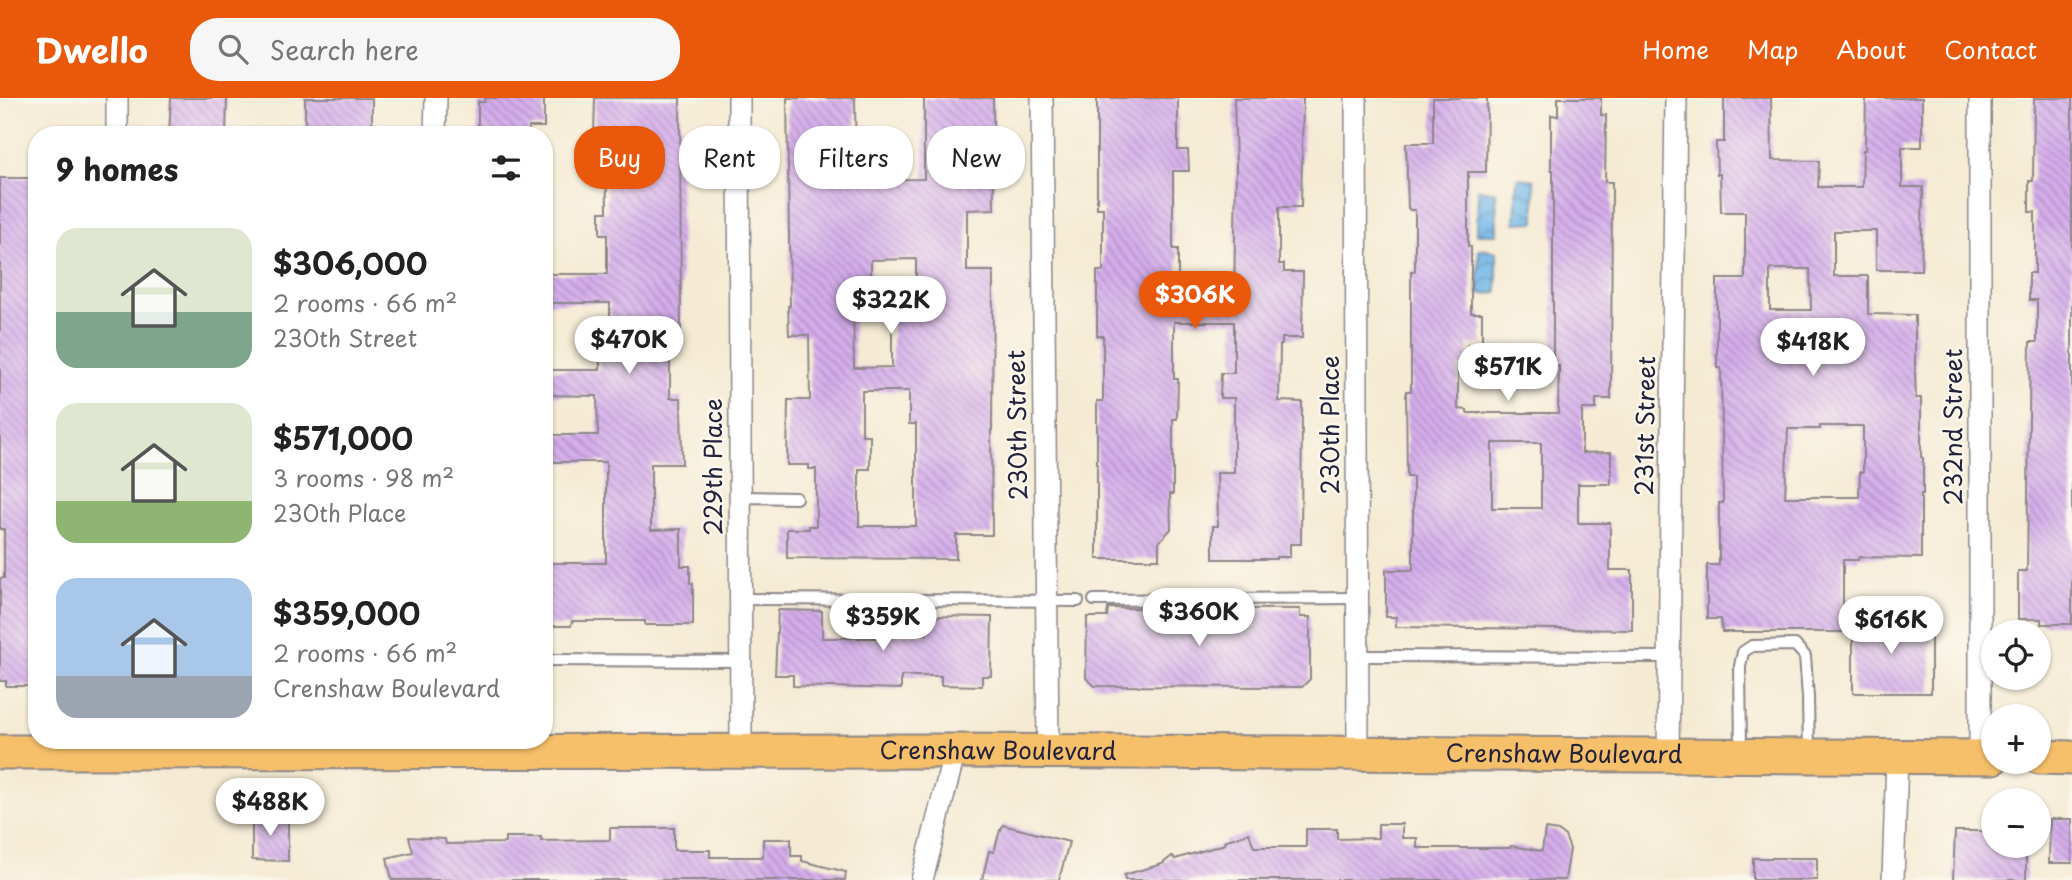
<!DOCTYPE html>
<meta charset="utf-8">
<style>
body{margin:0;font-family:"Playpen Sans",sans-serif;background:#f6f6f6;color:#222;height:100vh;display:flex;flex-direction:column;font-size:26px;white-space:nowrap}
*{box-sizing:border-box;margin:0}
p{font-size:23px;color:#767676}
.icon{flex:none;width:38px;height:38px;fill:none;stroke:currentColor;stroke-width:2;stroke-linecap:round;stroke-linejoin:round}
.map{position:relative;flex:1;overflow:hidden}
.details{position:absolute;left:28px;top:28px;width:525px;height:623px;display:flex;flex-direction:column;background:#fff;border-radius:28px;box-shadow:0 2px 5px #0004}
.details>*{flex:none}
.banner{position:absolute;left:574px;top:28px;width:665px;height:63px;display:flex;gap:14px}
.buttons{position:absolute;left:1981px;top:522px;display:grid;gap:14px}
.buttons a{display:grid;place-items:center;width:70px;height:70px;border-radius:50%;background:#fff;box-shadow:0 2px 5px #0004;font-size:35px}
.price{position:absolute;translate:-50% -60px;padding:0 16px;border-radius:24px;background:#fff;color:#222;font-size:23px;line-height:46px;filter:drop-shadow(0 2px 4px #0008)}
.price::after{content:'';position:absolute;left:50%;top:42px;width:21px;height:16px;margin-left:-10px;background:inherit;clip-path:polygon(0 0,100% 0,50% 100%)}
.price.current{background:#ea580c;color:#fff}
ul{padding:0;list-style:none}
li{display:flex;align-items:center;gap:21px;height:175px;padding:0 28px}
li span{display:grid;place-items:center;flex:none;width:196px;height:140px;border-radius:21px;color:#555}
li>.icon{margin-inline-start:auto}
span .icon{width:84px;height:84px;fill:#fffc;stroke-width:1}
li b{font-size:30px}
h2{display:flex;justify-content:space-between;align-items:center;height:84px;padding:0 28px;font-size:30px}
.pill{padding:0 24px;border-radius:28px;background:#fff;box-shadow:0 2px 5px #0004;font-size:24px;line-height:63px}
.pill.current{background:#ea580c;color:#fff}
header{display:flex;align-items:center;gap:42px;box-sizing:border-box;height:98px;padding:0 35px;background:#ea580c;color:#fff}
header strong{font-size:33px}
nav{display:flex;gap:38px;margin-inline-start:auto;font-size:24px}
.search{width:490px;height:63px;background:#f6f6f6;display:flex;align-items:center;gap:18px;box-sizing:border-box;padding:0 24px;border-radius:28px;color:#767676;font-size:26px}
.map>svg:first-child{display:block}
</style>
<header>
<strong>Dwello</strong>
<div class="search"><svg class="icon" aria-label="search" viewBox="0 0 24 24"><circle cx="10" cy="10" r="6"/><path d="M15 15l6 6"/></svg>Search here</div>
<nav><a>Home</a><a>Map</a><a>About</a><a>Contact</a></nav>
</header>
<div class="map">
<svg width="2072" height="782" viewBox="0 0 2072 782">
<defs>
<pattern id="water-waves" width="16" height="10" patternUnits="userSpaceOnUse" patternTransform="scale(1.75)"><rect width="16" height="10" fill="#71b7e8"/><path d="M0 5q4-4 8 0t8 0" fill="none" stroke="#5c94bd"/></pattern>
<pattern id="building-back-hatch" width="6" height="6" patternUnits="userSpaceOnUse" patternTransform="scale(1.75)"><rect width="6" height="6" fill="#d5adeb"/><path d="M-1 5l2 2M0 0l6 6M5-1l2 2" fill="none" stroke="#ac8cc0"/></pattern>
</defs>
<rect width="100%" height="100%" fill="#fbf7ec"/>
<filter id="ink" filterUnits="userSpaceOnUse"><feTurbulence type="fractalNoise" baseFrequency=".0143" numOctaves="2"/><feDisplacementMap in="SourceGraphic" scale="14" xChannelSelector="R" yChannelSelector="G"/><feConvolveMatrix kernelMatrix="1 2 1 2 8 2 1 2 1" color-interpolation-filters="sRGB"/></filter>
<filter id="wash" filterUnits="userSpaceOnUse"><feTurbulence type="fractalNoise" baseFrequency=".00686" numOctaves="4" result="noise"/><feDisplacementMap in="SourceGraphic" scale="28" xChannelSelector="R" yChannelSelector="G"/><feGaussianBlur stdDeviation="1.57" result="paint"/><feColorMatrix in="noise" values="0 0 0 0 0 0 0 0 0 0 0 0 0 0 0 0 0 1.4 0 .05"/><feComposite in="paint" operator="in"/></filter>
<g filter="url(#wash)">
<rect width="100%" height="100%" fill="#f5ebd4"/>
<g fill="url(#water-waves)" stroke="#4a6c92" stroke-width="2">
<polygon points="1517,80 1534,82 1535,124 1515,125"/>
<polygon points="1478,91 1496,94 1497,136 1477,136"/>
<polygon points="1479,151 1497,154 1497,195 1478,196"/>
</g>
<g id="blocks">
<g fill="url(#building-back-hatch)" fill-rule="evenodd">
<polygon points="171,0 227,0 226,37 169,37"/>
<rect x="305" y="0" width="67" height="37"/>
<polygon points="485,0 544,0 544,29 529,29 529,37 478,37 478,4 485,4"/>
<polygon points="595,0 680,0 681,236 670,236 670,300 681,300 682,366 651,366 651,432 681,431 681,468 690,468 690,485 693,485 693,527 645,527 645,523 572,523 571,528 544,528 544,465 606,465 606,364 544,364 544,337 598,337 597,298 544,297 544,274 549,275 549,272 600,272 600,244 610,244 610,205 546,205 546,176 607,176 607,137 600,137 600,114 607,114 606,43 597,43 597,35 594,35"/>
<path d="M 787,0 L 855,0 L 856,82 L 924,81 L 924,0 L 993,0 L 994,111 L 967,112 L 967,173 L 993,173 L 992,332 L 991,332 L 992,437 L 956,437 L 956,461 L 787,460 L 787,431 L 809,431 L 809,428 L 816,428 L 816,371 L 809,371 L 809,367 L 787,367 L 788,302 L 810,302 L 809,237 L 789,237 L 788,208 L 790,208 ZM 916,161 L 916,214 L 892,214 L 892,269 L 854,270 L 853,200 L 871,200 L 871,162 ZM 862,293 L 909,293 L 909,326 L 916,326 L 916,428 L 859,428 L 859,371 L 870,371 L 870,337 L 862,337 Z"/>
<polygon points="1097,0 1178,0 1178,52 1188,52 1189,73 1173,73 1173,151 1178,151 1178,206 1234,205 1236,68 1234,0 1303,0 1301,109 1279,109 1279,166 1284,166 1284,174 1303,174 1302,240 1282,240 1282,247 1280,247 1279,303 1302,304 1301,446 1290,446 1290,459 1276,459 1276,461 1213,461 1213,428 1218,428 1217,375 1234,375 1234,300 1220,300 1221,275 1234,275 1234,224 1174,224 1174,281 1178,281 1177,321 1173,321 1173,396 1170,396 1171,431 1159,444 1159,461 1097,461 1097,303 1103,303 1103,238 1097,238 1097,173 1103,173 1103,110 1097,110"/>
<path d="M 1433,0 L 1487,0 L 1486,74 L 1468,74 L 1468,148 L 1471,149 L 1471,215 L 1482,215 L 1482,246 L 1468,247 L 1469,268 L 1458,268 L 1458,311 L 1467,312 L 1467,315 L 1558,315 L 1559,268 L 1553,268 L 1553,72 L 1551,72 L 1551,17 L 1558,18 L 1558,0 L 1601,0 L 1601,17 L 1606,17 L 1605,84 L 1612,84 L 1611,301 L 1596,301 L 1596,311 L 1582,311 L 1582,355 L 1611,354 L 1611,386 L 1578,386 L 1578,425 L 1610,425 L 1610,472 L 1632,472 L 1632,532 L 1396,529 L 1396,519 L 1386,519 L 1386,472 L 1413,472 L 1413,379 L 1407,379 L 1406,293 L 1411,293 L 1411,173 L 1415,173 L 1415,112 L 1410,112 L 1408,110 L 1406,45 L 1433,45 ZM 1492,345 L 1541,345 L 1541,410 L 1492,410 Z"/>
<path d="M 1724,0 L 1771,0 L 1772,62 L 1819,63 L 1818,89 L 1862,89 L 1863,52 L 1865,52 L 1866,0 L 1922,0 L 1922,49 L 1902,49 L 1902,89 L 1923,89 L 1921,172 L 1876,172 L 1876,133 L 1834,133 L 1834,178 L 1868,178 L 1868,216 L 1915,217 L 1915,276 L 1916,300 L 1921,300 L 1921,359 L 1923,360 L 1923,396 L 1921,396 L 1921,460 L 1859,459 L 1858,462 L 1843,462 L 1843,534 L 1722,534 L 1721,521 L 1707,521 L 1707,467 L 1719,467 L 1719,405 L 1723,405 L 1721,270 L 1717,270 L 1717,181 L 1745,181 L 1745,114 L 1721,114 L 1720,76 L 1717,76 L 1716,44 L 1724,44 ZM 1770,171 L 1810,171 L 1811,212 L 1770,212 ZM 1820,328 L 1863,328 L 1863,374 L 1860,374 L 1859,399 L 1785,399 L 1788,331 L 1820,331 Z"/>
<polygon points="2034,0 2072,0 2072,526 2041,526 2041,521 2018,521 2018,473 2027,473 2030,244 2037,244 2037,202 2029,202 2029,175 2035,175 2035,114 2029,114 2029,83 2033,83"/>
<polygon points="0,80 37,80 37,588 6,588 6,583 0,583 0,480 4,480 4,431 0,431"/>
<polygon points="1108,510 1300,511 1300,519 1310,519 1310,581 1302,589 1095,588 1086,580 1087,519 1107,519"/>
<polygon points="778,512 822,513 822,540 881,540 881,535 927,536 927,518 992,519 991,578 982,578 982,588 941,587 941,578 901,578 901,591 793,588 793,577 775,577"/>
<polygon points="1853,519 1922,519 1922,539 1931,540 1931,595 1853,595"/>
<polygon points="252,717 288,717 288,763 252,762"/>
<polygon points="2050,721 2072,721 2072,765 2049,765"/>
<polygon points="1378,726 1402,726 1402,740 1417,740 1417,750 1510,750 1511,748 1542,753 1545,731 1558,733 1565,738 1570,751 1565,782 1125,782 1124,777 1162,766 1172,758 1175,761 1225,746 1224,743 1249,735 1254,749 1306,749 1306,731 1337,731 1337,741 1378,740"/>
<polygon points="1003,727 1069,744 1059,782 982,782 989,753 994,754 1000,732 1001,732"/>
<polygon points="610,730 674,730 674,752 710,752 710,759 763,759 763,741 791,741 791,758 802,758 802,763 846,774 845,782 392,782 387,760 413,754 409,739 445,741 446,746 505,745 505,739 541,739 541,743 610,742"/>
<polygon points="1955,733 1993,733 1993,747 2026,747 2026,782 1953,782"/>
<rect x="1753" y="760" width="64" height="22"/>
</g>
</g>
</g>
<g filter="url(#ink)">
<use href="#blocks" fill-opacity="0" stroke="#8c8688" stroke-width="2"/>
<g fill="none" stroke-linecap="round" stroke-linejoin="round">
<defs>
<g id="lane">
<polyline points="740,399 796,400"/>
<polyline points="741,501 1078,503"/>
<polyline points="1094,502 1358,500"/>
<polyline points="1358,558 1669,559"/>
<polyline points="544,562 741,563"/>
<polyline points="1741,652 1740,568 1743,554 1752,548 1795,547 1805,558 1808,599 1809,655"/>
</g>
<g id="street">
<polyline points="117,0 117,37"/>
<polyline points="739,0 741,654"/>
<polyline points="1042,0 1048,654"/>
<polyline points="1356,0 1358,655"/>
<polyline points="1980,0 1980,659"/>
<polyline points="435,37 436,0"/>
<polyline points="1668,657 1676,0"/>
<polyline points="922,782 955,653"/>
<polyline points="1893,782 1897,659"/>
</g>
<g id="primary">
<path id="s1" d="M 0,654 L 955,653 L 1993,659"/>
<polyline points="2039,659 2072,660"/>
</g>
</defs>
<use href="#lane" stroke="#8c8688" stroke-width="14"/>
<use href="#street" stroke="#8c8688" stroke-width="24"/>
<use href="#primary" stroke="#8c8688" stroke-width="37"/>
<use href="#lane" stroke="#fff" stroke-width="10"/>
<use href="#street" stroke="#fff" stroke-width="21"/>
<use href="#primary" stroke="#f6c06b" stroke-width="33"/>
</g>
</g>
<g text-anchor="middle" stroke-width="5" stroke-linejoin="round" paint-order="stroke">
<g font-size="24" fill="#22223b" stroke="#fbf7ec">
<text transform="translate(1018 327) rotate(-91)" y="8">230th Street</text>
<text transform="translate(1331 327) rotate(-90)" y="8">230th Place</text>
<text transform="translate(1646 328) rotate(-89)" y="8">231st Street</text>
<text transform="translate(1954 329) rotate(-90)" y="8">232nd Street</text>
<text transform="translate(714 369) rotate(-90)" y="8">229th Place</text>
<text dy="8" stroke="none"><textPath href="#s1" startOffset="998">Crenshaw Boulevard</textPath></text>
<text dy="8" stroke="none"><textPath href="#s1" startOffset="1564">Crenshaw Boulevard</textPath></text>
</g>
</g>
</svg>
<div class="buttons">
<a><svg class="icon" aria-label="locate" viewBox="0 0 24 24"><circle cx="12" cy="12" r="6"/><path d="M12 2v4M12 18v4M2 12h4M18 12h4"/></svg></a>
<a>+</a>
<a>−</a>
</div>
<b class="price current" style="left:1195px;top:233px">$306K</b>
<b class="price" style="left:891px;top:238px">$322K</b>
<b class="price" style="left:629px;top:278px">$470K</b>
<b class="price" style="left:1813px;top:280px">$418K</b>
<b class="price" style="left:1508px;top:305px">$571K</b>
<b class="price" style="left:1199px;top:550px">$360K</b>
<b class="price" style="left:883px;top:555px">$359K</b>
<b class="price" style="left:1891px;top:558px">$616K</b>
<b class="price" style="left:270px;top:740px">$488K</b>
<div class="banner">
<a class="pill current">Buy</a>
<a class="pill">Rent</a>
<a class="pill">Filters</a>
<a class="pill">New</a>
</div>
<section class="details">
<h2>9 homes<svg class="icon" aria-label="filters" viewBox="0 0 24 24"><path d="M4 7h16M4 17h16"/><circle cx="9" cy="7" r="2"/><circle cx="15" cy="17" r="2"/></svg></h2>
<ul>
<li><span style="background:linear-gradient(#dfe7d0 60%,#7fa58c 0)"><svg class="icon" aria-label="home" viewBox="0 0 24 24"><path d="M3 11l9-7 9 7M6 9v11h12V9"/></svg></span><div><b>$306,000</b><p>2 rooms · 66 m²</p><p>230th Street</p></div></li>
<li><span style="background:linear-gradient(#dfe7d0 70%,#8fb573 0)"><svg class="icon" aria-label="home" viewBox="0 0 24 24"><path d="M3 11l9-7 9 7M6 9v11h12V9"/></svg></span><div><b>$571,000</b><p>3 rooms · 98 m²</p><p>230th Place</p></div></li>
<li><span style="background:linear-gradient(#a9c7e8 70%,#9aa5b1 0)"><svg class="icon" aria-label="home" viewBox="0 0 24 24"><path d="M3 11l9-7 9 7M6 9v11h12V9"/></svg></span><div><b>$359,000</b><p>2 rooms · 66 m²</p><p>Crenshaw Boulevard</p></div></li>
</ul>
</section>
</div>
